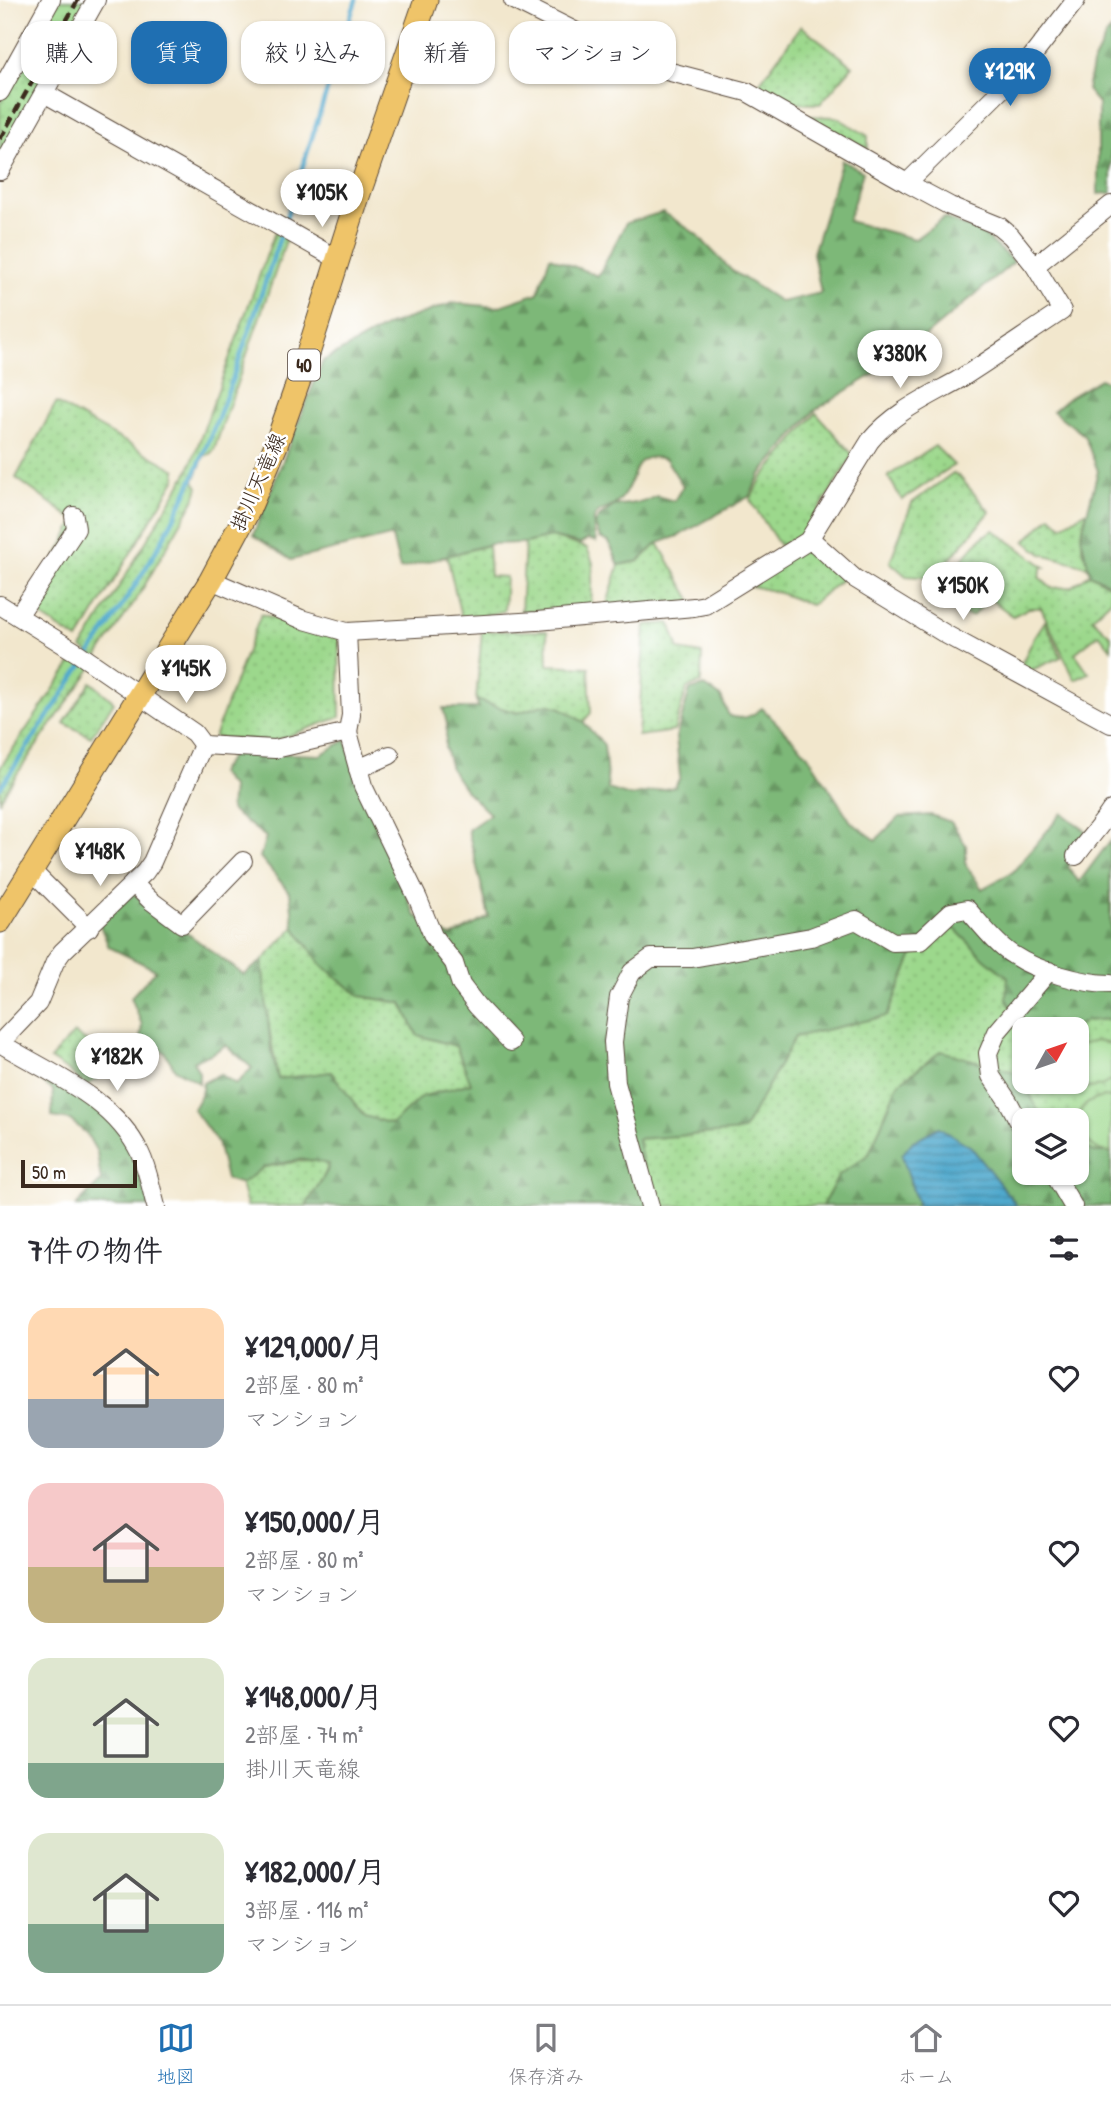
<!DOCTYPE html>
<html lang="ja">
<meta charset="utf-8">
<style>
body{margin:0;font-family:"Patrick Hand","Klee One",sans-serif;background:#f2f2f3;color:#2b2b33;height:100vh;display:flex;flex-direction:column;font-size:26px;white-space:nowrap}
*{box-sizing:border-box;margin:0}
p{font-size:23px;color:#7c7c81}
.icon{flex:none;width:38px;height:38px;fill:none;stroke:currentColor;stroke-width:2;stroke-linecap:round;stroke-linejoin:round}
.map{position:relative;height:1206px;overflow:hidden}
.drawer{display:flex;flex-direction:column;background:#fff;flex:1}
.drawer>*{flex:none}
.top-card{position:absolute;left:21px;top:21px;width:700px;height:63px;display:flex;gap:14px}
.needle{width:46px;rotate:50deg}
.controls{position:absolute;left:1012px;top:1017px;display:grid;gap:14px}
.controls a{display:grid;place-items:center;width:77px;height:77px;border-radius:14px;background:#fff;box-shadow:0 2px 5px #0004;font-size:35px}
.scale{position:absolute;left:21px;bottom:18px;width:116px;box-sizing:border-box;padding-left:7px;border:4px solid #3b2a1e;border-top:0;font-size:19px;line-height:24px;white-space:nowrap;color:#3b2a1e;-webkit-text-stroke:5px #fff;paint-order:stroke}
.price{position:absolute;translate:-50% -60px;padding:0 16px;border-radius:24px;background:#fff;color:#222;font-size:23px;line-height:46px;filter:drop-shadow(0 2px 4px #0008)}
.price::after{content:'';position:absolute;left:50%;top:42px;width:21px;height:16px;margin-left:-10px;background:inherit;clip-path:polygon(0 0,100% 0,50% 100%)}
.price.on{background:#1f6fb2;color:#fff}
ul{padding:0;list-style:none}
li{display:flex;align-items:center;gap:21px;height:175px;padding:0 28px}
li span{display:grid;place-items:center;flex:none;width:196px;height:140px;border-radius:21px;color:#555}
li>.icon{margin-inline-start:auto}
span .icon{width:84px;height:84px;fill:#fffc;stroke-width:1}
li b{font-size:30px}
h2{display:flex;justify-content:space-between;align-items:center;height:84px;padding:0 28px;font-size:30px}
.chip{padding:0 24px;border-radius:21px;background:#fff;box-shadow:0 2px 5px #0004;font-size:24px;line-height:63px}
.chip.on{background:#1f6fb2;color:#fff}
.tab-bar{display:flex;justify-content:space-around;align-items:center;height:98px;border-top:2px solid #e1e1e2;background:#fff;font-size:19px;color:#7c7c81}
.tab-bar a{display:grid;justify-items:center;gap:4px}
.tab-bar .on{color:#1f6fb2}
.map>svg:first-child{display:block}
</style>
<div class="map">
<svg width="1111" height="1206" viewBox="0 0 1111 1206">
<defs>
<pattern id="grass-dots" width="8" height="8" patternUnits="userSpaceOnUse" patternTransform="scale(1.75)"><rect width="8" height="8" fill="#9cd88c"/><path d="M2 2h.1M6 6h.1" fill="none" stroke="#87ba78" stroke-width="1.8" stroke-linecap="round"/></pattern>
<pattern id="forest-firs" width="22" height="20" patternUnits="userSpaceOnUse" patternTransform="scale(1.75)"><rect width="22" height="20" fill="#7db878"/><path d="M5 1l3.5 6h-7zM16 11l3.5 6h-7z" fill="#689662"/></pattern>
<pattern id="water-rules" width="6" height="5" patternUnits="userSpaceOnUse" patternTransform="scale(1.75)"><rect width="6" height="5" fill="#4fa9cd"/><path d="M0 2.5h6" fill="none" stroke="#438aa6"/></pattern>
</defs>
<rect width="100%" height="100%" fill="#fff"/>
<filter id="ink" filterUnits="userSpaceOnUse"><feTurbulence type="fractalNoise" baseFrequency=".0143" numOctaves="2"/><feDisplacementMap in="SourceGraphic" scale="14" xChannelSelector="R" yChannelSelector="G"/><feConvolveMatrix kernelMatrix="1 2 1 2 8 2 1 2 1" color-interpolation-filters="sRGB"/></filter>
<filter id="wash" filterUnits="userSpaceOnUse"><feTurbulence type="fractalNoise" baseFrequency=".00686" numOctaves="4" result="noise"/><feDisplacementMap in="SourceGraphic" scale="28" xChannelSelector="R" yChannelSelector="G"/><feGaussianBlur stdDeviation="1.57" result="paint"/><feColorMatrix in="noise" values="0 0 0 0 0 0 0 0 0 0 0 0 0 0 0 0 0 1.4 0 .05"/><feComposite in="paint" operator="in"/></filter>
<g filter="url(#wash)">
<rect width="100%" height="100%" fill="#f2e7cd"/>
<g fill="url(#grass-dots)" stroke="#6c8155" stroke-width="2" fill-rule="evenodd">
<polygon points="57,0 93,0 0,167 0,102"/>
<polygon points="801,26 853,66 820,104 785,103 756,88"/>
<polygon points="807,116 836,117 868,136 868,149"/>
<polygon points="275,232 287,238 214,450 210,454 204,456 194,481 198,487 194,500 139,595 96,659 82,648 189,470"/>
<polygon points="56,403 176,470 175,480 78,640 30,609 75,521 16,478"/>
<polygon points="816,413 853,455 805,532 780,546 750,500 762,478"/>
<polygon points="935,446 954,465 902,500 888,476"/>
<polygon points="953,473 959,476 990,512 934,578 906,576 890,562 912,503"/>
<path d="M 1087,511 C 1084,523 1081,534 1082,546 C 1083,553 1089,559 1090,567 L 1042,554 L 1025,541 L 1051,516 L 1062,526 Z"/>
<path d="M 994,530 L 1045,567 L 1042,567 L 1039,577 L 1051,588 L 1071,587 L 1090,574 L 1111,587 L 1111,600 L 1092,618 L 1111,636 L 1111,649 L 1099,634 L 1075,653 L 1089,673 L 1075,680 L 1041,608 L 1029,608 L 1013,616 L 990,599 L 972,616 C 958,614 938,598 925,591 L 928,581 L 946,580 C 962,563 973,540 994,530 Z"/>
<polygon points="551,537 587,548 593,563 591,607 606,607 619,565 639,561 658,543 693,603 521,611 525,543"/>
<polygon points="488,545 490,576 506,577 504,611 462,621 447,556"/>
<polygon points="804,548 843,578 811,605 777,592 742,584"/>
<polygon points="261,614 339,638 340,717 271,742 214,737"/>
<polygon points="1045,621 1061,657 1027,672 1020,667 1034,638"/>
<polygon points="670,623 679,650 702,654 701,683 687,688 674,731 638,736 645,625"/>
<polygon points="482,631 547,631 548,665 589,667 591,713 583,722 561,708 548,704 517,713 476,700"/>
<path d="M 77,655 L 93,666 C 62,711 29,754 0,800 L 0,768 Z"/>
<polygon points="91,682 114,702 91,737 64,723"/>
<path d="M 779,882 L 1111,894 L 1111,1206 L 581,1206 ZM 1024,1029 L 1076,1029 L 1076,1082 L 1024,1082 ZM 1024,1120 L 1076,1120 L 1076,1172 L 1024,1172 Z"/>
<polygon points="294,927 322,965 360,996 402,1003 417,1035 456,1046 471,1083 421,1097 392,1124 364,1116 331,1072 278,1080 267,1015 262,961"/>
<polygon points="74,1033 97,1049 112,1068 85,1087 73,1074 50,1059"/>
<polygon points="307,1160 329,1163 325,1174 306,1206 247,1206 241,1184 264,1167"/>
</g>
<g fill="url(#forest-firs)" stroke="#5c714b" stroke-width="2">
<polygon points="1111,30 1111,193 1098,194 1098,103 1087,90 1092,65 1107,34"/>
<path d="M 842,160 L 863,172 L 848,221 L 915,239 L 944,218 L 982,233 L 1014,262 L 923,338 L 879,371 L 814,411 L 760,475 L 750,496 L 678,536 L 658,543 L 639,561 L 619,565 L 609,542 L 600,538 L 595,525 L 599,517 L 614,506 L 643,502 L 657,496 L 674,501 L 683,486 L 666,459 C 631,450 638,476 623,496 C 608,519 586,499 596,542 L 588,539 L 580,544 L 551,537 L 525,543 L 490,544 L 400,569 L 392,537 L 390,536 L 291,560 L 253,535 L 323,361 L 389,325 L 453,303 L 497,307 L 538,293 L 550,257 L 598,276 L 626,223 L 663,212 L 696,234 L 731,270 L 781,302 L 821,293 L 813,253 Z"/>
<polygon points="1100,379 1111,383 1111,585 1090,574 1081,536 1098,471 1084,435 1053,411 1070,397"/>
<path d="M 705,686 L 721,697 L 729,716 C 743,720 751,717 762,708 L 807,754 L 851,822 L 876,840 L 899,817 L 931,815 L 951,822 L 966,845 L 966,865 L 982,889 L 1013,872 L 1062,813 L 1091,835 L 1068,867 L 1079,882 L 1110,841 L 1111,1019 L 1086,1021 L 1071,1029 L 1025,1029 L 1006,999 L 1008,977 L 985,959 L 954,928 L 919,941 L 887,1016 L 795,1037 L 743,1131 L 638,1139 L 651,1206 L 306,1206 L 327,1171 L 329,1164 L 304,1159 L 264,1167 L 241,1184 L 226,1179 L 217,1142 L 193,1109 L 201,1095 L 203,1083 L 220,1074 L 236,1084 L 252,1068 L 226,1045 L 213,1053 L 193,1061 L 199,1072 L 199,1083 L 175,1069 L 165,1053 L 152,1042 L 138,1050 L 142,1025 L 131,997 L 156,970 L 109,947 L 99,923 L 130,891 L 244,975 L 262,961 L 271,1048 L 278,1079 L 331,1072 L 364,1116 L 392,1124 L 421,1097 L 471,1083 L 456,1046 L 417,1035 L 402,1003 L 360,996 L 322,965 L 294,927 L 290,893 L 260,857 L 266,837 L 230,810 L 232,788 L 219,773 L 234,752 L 320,755 L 346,740 L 361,788 L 415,915 L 451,937 L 489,917 L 468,830 L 490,814 L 466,791 L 451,769 L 445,747 L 447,724 L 443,708 L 479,708 L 476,700 L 517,713 L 547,704 L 561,708 L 583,722 L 604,745 L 608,789 L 630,796 L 675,787 L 680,777 L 676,737 L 690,690 Z"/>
<polygon points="941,1051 1021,1074 1042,1120 1024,1120 1024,1172 1076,1172 1076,1143 1094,1152 1111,1152 1111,1206 1017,1206 971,1147 961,1141 902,1155 918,1206 822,1206 839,1175 869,1154 898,1084"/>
<polygon points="34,1072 98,1105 130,1145 151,1206 76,1206 101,1181 97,1152 86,1133 70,1120 52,1117 53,1090 32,1075"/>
</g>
<g fill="#9cd88c" stroke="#6c8155" stroke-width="2">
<path d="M 1096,1041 L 1111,1044 L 1111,1080 C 1097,1091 1085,1089 1070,1082 L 1076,1082 L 1076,1046 Z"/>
<path d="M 1105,1097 L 1111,1098 L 1111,1152 C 1094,1152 1087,1140 1076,1127 L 1076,1120 L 1074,1120 C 1082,1107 1089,1099 1105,1097 Z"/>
</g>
<polygon fill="url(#water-rules)" stroke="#456a76" stroke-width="2" points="939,1127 971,1147 1017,1206 918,1206 902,1155 913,1141"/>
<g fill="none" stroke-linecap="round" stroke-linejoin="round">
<g stroke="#4fa9cd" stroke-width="4.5">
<polyline points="285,222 356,0"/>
<path d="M 90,654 C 122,606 156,556 181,504 C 223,417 251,325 281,234"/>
<polyline points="0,788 85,661"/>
</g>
</g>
</g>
<g filter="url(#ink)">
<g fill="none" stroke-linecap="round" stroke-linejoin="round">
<defs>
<g id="minor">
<polyline points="0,92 51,0"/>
<polyline points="44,93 339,260"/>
<polyline points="0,171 96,0"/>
<polyline points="907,183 1023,68 1076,0"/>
<polyline points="1035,266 1111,205"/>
<polyline points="808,541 815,543 854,578 947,635 1111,724"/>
<path d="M 211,580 L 301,619 L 347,632 L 537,621 L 694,607 L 705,605 L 808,541 L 870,441 C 894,412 926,398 958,380 C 993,358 1027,334 1062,311 L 1035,266 L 1011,236 L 999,226 L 950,206 L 907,183 L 747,92 L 640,64 L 513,0"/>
<polyline points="0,605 79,654 194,733 203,745 275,749 348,732 351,715 347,632"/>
<polyline points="18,616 76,529 74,516"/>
<polyline points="348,732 363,786 418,899 433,936 454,963 461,985 477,1006 511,1042"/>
<polyline points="358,769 390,755"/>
<path d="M 1076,856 C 1087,840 1101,826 1111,810"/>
<polyline points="32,871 89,928"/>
<polyline points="133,883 150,900 182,924 243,861"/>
<polyline points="0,1043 38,1003 55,962 62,952 145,872 152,862 203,745"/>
<path d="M 0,1043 C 50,1074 113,1097 140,1153 C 148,1169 151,1189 156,1206"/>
<polyline points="1024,1131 1008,1101 991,1076 988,1053 997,1032 1049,971"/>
<polyline points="1053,1172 1073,1206"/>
<path d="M 650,1206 L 616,1083 L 615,1068 L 613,1042 L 619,997 L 632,972 L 651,958 L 692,958 L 811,937 L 856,920 L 893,942 L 920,941 L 951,912 L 967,909 C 980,923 997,946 1013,955 C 1037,971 1083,984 1111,984"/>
</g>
<polyline id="major" points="0,921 211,580 248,511 276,445 305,363 358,196 426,0"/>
</defs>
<use href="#minor" stroke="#564638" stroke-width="20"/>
<use href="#major" stroke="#564638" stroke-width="25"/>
<use href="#minor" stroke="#fff" stroke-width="18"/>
<use href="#major" stroke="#efc469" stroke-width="23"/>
<polyline stroke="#3b2a1e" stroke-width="4.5" stroke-dasharray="10 5" stroke-linecap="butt" points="0,139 78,0"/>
</g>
</g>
<g text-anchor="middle" stroke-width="5" stroke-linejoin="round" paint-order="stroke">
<rect fill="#fff" stroke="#766a62" stroke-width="2" x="288" y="349.5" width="32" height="31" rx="5"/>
<g font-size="19" font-weight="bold" fill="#3b2a1e">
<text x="304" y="372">40</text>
</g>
<g font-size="21" fill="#3b2a1e" stroke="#fff">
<text transform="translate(258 482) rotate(-66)" y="7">掛川天竜線</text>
</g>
</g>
</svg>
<div class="controls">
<a><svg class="needle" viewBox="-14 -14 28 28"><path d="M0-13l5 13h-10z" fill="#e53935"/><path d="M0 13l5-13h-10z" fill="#7c7c81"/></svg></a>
<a><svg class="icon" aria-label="layers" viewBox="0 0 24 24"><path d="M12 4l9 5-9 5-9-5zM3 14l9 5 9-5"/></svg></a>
</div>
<div class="scale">50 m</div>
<b class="price on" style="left:1010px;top:108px">¥129K</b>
<b class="price" style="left:322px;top:229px">¥105K</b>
<b class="price" style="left:900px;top:390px">¥380K</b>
<b class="price" style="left:963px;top:622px">¥150K</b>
<b class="price" style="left:186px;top:705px">¥145K</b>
<b class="price" style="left:100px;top:888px">¥148K</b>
<b class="price" style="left:117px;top:1093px">¥182K</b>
<div class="top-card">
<a class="chip">購入</a>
<a class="chip on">賃貸</a>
<a class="chip">絞り込み</a>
<a class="chip">新着</a>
<a class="chip">マンション</a>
</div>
</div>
<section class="drawer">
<h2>7件の物件<svg class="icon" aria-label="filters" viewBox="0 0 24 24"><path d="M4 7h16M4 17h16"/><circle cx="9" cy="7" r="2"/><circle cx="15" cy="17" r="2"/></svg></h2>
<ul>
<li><span style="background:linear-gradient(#ffd9b3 65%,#9aa5b1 0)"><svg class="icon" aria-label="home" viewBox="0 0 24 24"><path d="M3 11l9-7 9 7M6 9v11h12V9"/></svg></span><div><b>¥129,000/月</b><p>2部屋 · 80 m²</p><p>マンション</p></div><svg class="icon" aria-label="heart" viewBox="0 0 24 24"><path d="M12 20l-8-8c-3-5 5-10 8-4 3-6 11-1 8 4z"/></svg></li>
<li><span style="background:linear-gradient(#f6c9c9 60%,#c2b280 0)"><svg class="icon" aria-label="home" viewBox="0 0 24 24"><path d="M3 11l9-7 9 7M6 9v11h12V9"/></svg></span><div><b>¥150,000/月</b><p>2部屋 · 80 m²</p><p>マンション</p></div><svg class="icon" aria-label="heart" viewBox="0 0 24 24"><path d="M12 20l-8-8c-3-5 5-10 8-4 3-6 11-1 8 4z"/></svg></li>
<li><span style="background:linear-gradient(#dfe7d0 75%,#7fa58c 0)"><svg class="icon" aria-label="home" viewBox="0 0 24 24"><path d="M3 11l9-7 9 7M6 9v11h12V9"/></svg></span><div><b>¥148,000/月</b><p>2部屋 · 74 m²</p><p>掛川天竜線</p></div><svg class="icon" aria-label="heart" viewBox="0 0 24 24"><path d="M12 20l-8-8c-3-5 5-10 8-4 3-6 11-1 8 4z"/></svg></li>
<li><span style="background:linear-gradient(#dfe7d0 65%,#7fa58c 0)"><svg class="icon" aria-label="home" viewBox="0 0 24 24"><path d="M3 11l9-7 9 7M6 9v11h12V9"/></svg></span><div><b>¥182,000/月</b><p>3部屋 · 116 m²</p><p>マンション</p></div><svg class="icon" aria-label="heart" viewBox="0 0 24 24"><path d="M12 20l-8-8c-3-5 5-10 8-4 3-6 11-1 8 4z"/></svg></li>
</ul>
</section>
<nav class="tab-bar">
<a class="on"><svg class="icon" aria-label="map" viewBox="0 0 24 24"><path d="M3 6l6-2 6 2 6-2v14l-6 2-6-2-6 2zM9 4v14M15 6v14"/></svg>地図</a>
<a><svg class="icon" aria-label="saved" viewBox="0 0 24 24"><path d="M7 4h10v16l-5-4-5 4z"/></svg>保存済み</a>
<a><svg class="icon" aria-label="home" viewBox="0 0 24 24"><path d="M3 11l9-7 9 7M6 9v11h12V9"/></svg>ホーム</a>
</nav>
